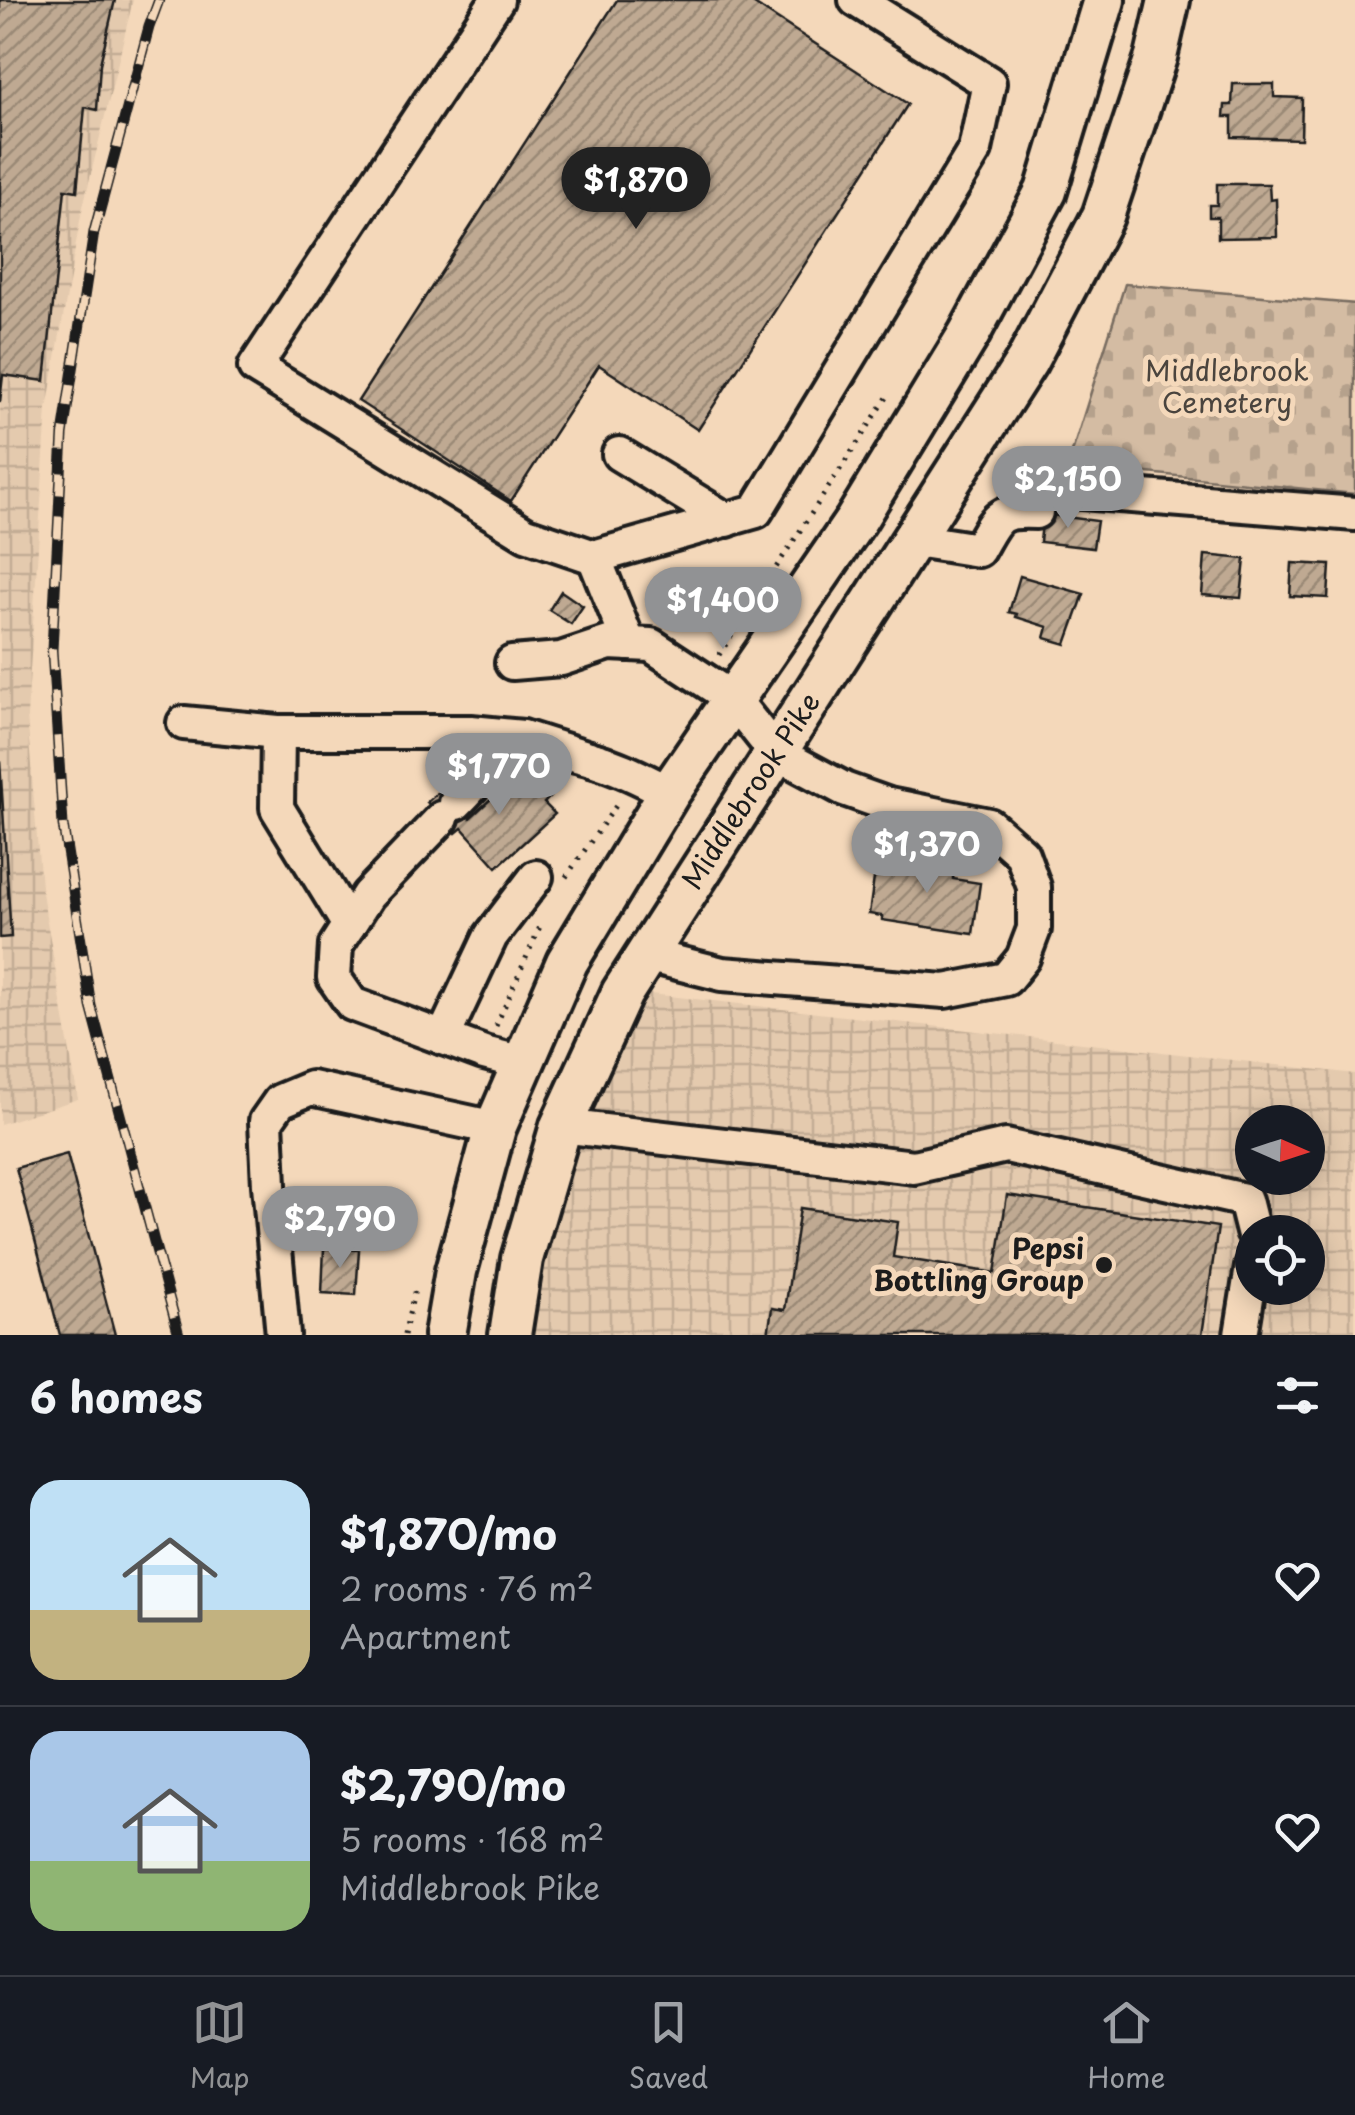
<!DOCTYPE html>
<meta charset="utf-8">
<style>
body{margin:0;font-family:"Playpen Sans",sans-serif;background:#20242c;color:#f1f3f6;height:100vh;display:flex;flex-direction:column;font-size:38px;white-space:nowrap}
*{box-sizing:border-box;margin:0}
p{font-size:32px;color:#9ea1a6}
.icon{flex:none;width:55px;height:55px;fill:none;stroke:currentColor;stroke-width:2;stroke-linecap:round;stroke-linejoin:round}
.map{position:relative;height:1335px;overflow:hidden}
.side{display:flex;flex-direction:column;background:#171b24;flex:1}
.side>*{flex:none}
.needle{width:65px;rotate:93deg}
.fabs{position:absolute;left:1235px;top:1105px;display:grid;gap:20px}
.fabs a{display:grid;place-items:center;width:90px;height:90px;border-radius:50%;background:#171b24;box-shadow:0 5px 25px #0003;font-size:50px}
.price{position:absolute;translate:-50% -85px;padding:0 22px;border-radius:35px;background:#919294;color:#fff;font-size:32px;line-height:65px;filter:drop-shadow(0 2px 5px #0008)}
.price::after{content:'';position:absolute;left:50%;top:60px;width:30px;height:22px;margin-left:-15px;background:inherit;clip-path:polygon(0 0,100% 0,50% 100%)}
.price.selected{background:#222;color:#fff}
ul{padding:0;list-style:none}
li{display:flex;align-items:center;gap:30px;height:250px;padding:0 30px}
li+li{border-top:2px solid #363941}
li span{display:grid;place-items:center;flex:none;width:280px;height:200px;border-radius:30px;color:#555}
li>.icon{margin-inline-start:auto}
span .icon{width:120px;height:120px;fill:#fffc;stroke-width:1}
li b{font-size:42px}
h2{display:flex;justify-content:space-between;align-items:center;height:120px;padding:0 30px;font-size:42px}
.dock{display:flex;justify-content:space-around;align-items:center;height:140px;border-top:2px solid #363941;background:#171b24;font-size:28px;color:#9ea1a6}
.dock a{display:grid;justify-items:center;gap:5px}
.dock .selected{color:#919294}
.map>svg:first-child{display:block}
</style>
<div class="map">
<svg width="1355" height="1335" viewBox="0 0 1355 1335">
<defs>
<pattern id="industrial-grid" width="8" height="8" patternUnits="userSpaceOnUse" patternTransform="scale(2.5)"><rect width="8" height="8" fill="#e4caae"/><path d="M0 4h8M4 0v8" fill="none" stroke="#c3ad95"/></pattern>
<pattern id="cemetery-stones" width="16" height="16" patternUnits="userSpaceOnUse" patternTransform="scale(2.5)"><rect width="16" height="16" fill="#d4bca3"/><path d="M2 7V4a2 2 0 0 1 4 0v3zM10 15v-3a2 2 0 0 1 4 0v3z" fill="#b5a18c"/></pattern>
<pattern id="building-hatch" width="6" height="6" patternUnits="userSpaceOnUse" patternTransform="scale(2.5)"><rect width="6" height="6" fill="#bfa992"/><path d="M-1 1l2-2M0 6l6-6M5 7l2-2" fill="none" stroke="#9a8976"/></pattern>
</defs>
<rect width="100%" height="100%" fill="#f4d8ba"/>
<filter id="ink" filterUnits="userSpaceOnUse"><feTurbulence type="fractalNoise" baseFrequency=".01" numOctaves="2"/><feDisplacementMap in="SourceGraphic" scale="20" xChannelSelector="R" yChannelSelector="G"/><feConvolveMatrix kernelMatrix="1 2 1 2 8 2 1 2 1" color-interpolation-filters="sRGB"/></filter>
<g filter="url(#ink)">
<g fill="url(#industrial-grid)" fill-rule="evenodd">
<polygon points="0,0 133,0 81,215 47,409 27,716 41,887 78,1099 0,1124"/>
<path d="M 642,993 L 1355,1074 L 1355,1335 L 525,1335 L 540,1261 L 573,1146 ZM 1252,1122 L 1308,1122 L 1308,1178 L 1252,1178 ZM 1252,1232 L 1308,1232 L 1308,1288 L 1252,1288 Z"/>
</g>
<polygon fill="url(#cemetery-stones)" stroke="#786c60" stroke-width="2.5" points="1125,284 1355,304 1355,494 1068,465"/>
<g fill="url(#building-hatch)" stroke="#1c1c1c" stroke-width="2.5">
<polygon points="0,0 115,0 100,64 97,110 85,107 77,191 65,189 45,381 3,375 0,402"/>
<polygon points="617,0 748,0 908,104 698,430 599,365 511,501 358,401"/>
<polygon points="1233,84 1274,84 1274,97 1302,98 1301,139 1232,137 1232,117 1224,117 1225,105 1232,105"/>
<polygon points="1217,184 1269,184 1270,200 1276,199 1277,237 1218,238 1218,217 1209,217 1209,205 1217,205"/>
<polygon points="1043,514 1097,521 1093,548 1040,542"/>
<polygon points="1205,555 1245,559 1241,598 1202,595"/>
<polygon points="1292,563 1330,565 1328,598 1290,596"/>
<polygon points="1020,576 1084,594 1066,644 1045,638 1048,627 1016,617 1017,614 1009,612"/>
<polygon points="561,591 583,606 571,624 549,610"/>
<polygon points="0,761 11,937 0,938"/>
<polygon points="518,774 529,786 535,781 550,797 544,803 555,814 497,867 462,828 456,833 427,802 443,788 470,818"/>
<polygon points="929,847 956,852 953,879 980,883 973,934 882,920 882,916 869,914 875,871 889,873 889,869 925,875"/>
<polygon points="67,1154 115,1335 60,1335 16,1168"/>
<polygon points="1007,1195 1218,1227 1202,1335 768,1335 772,1308 785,1310 800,1208 898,1222 893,1257 995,1273"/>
<polygon points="324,1248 359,1250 356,1295 322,1293"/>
</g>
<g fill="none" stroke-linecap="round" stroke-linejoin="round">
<defs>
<g id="minor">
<polyline points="497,0 255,367 526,534 594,557 756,511 975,150 989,83 856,0"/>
<polyline points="619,454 727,520"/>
<polyline points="1070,491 1355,514"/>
<path d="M 915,540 L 978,550 C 997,517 996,510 1036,512"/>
<polyline points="594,557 629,644"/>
<polyline points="512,663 561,659 609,643 651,645 733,699 775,752 844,789 889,805 989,825 1022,854 1034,887 1034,929 1023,958 1006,979 945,991 722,974 646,955"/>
<polyline points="184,723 278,732 471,732 523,737 605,763"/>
<polyline points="278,732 277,808 349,925"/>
<path d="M 456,803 C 470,790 486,768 503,759 C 550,734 628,770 669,793"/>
<polyline points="442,818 368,895 336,945 334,978 352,1004 484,1053 523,1063"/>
<polyline points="443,1038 491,936 536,877"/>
<polyline points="561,1126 914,1167 1006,1146 1245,1200 1253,1232"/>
<polyline points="283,1335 269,1185 266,1121 280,1101 311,1088 495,1128"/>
<polyline points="1241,1335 1252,1267"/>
</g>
<g id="major">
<polyline points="445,1335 456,1271 495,1128 567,962 669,793 856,520 969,334 1046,191 1104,0"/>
<polyline points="510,1335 522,1259 561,1126 622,993 1027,361 1103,216 1156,57 1169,0"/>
</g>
</defs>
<use href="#minor" stroke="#1c1c1c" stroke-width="40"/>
<use href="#major" stroke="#1c1c1c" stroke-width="48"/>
<g stroke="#1c1c1c" stroke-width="5" stroke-dasharray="2.5 8" stroke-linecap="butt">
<polyline points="719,655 888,396"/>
<polyline points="566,877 620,800"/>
<polyline points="496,1026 542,922"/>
<polyline points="404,1335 415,1289"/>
</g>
<use href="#minor" stroke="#f4d8ba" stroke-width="32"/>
<use href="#major" stroke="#f4d8ba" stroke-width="40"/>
<defs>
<polyline id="rail" points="159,0 149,27 94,232 63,435 52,650 63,825 91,1006 179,1335"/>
</defs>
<use href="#rail" stroke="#1c1c1c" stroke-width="11"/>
<use href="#rail" stroke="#f4d8ba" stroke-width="8" stroke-dasharray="22" stroke-linecap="butt"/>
</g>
</g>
<circle fill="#1c1c1c" stroke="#f4d8ba" stroke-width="4" cx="1104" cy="1265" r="10"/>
<g text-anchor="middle" stroke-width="10" stroke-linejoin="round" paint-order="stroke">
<g font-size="28" fill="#4a443e" stroke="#f4d8ba">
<text x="1227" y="381">Middlebrook<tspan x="1227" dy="32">Cemetery</tspan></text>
</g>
<g font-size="28" fill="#1c1c1c" stroke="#f4d8ba">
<text transform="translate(751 791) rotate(-57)" y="10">Middlebrook Pike</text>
</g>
<g font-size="28" font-weight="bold" fill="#1c1c1c" stroke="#f4d8ba" text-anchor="end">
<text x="1084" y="1259">Pepsi<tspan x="1084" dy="32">Bottling Group</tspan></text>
</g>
</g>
</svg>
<div class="fabs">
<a><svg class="needle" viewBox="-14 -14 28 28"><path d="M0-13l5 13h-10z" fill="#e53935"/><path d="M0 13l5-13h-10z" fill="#9ea1a6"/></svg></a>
<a><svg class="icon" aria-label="locate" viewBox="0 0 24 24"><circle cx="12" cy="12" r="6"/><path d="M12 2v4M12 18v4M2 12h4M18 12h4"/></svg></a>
</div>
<b class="price selected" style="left:636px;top:232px">$1,870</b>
<b class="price" style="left:1068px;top:531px">$2,150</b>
<b class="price" style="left:723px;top:652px">$1,400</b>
<b class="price" style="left:499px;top:818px">$1,770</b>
<b class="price" style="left:927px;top:896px">$1,370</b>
<b class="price" style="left:340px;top:1271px">$2,790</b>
</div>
<section class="side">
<h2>6 homes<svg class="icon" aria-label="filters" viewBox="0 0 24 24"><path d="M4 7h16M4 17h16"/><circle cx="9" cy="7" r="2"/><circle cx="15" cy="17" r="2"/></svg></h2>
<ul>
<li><span style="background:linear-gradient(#bfe0f5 65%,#c2b280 0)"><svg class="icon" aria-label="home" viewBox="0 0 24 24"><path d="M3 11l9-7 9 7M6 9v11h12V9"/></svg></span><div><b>$1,870/mo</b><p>2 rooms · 76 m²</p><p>Apartment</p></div><svg class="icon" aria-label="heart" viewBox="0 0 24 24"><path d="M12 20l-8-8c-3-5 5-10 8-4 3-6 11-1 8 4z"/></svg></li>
<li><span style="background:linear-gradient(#a9c7e8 65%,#8fb573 0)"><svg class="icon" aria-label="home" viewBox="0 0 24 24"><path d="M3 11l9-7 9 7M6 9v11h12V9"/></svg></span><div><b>$2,790/mo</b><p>5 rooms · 168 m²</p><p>Middlebrook Pike</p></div><svg class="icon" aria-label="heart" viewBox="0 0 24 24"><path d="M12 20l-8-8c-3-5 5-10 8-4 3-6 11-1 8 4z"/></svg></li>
</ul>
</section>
<nav class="dock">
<a class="selected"><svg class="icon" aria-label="map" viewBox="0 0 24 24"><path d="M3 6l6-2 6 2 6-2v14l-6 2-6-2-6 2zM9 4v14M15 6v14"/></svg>Map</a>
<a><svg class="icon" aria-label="saved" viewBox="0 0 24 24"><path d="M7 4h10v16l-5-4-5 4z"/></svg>Saved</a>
<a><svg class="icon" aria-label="home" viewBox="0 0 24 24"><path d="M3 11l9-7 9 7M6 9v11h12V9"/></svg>Home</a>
</nav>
